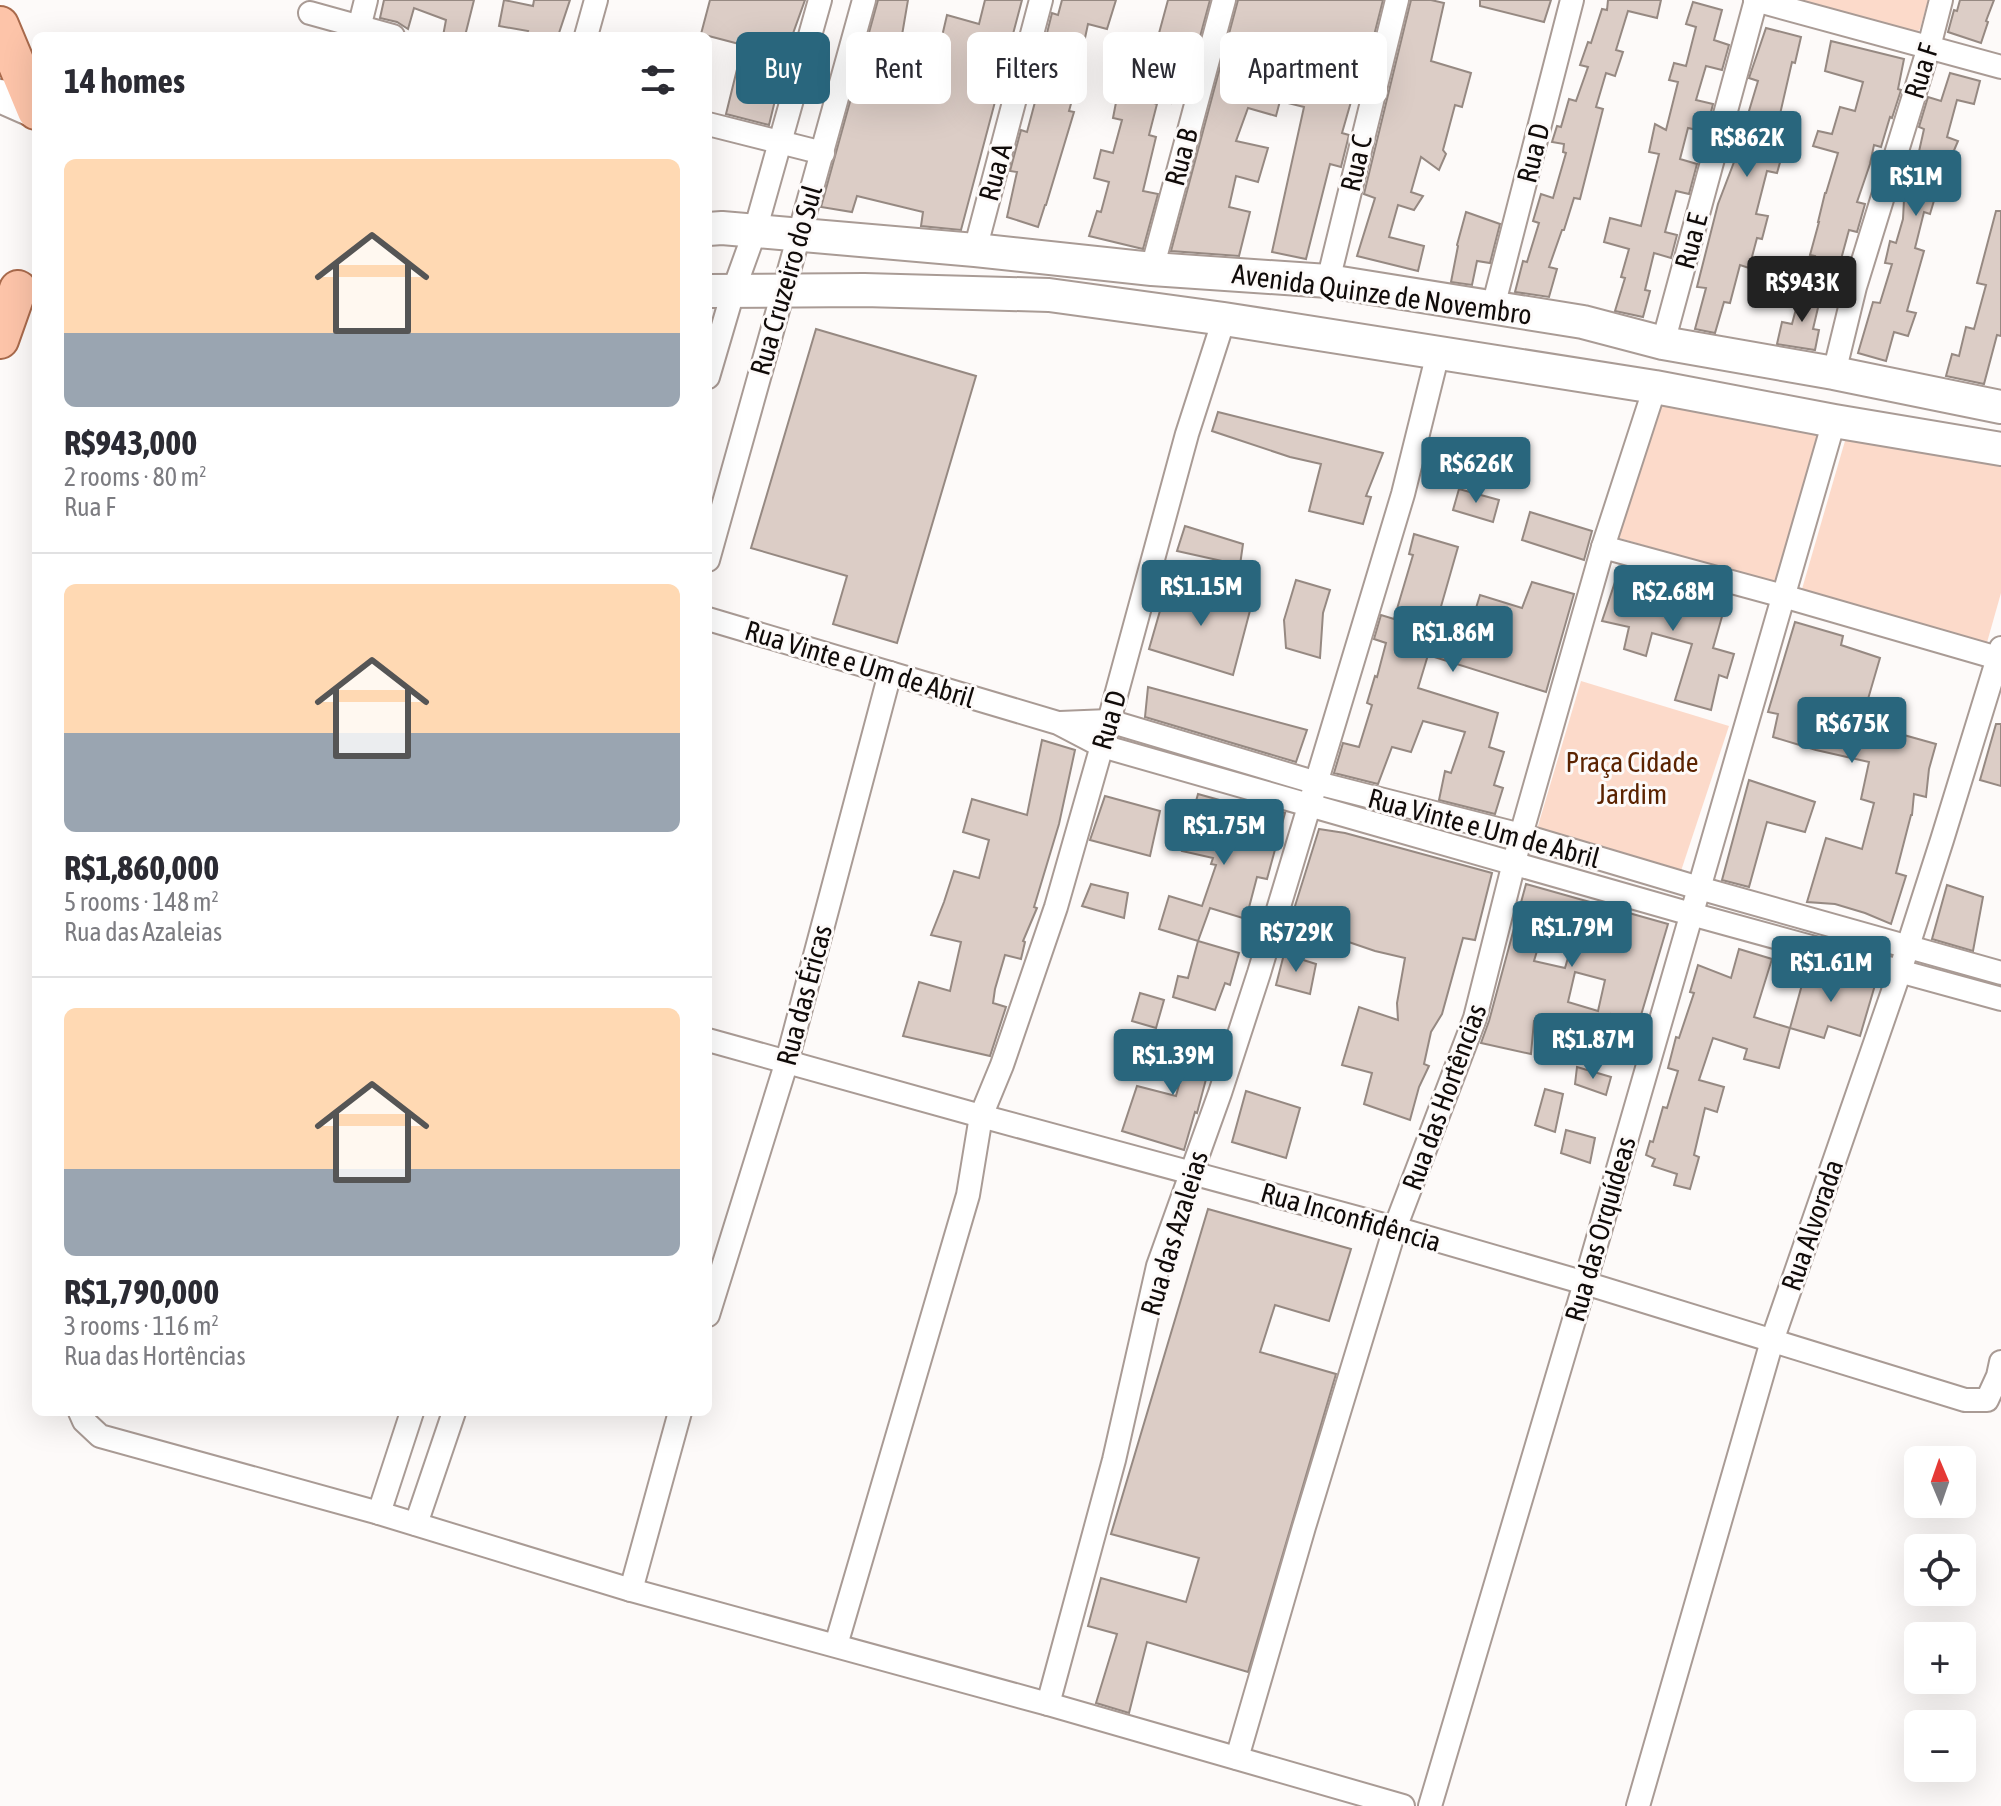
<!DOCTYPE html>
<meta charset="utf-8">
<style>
body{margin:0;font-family:"Asap Condensed",sans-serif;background:#f2f2f3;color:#2b2b33;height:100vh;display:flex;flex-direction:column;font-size:30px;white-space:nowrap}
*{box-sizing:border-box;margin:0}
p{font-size:26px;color:#7c7c81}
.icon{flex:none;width:44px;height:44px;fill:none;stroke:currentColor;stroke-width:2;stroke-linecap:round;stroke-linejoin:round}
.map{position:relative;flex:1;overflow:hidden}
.drawer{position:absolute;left:32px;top:32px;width:680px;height:1384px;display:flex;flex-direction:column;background:#fff;border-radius:12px;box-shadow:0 8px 32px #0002}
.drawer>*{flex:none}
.banner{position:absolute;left:736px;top:32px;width:760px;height:72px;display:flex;gap:16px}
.needle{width:52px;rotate:358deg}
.fabs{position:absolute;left:1904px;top:1446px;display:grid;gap:16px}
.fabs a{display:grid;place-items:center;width:72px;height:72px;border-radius:12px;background:#fff;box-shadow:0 8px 32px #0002;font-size:40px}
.price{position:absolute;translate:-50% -68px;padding:0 18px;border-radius:8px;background:#29667d;color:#fff;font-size:26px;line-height:52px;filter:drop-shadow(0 2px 4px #0008)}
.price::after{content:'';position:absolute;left:50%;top:48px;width:24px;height:18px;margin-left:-12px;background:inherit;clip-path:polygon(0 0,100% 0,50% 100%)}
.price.selected{background:#222;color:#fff}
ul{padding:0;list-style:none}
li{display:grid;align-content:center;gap:16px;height:424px;padding:0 32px}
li+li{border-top:2px solid #e1e1e2}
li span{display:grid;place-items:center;height:248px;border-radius:12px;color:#555}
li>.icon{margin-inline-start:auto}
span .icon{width:144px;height:144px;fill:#fffc;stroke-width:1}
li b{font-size:34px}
h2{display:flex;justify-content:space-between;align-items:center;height:96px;padding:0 32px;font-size:34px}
.tag{padding:0 28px;border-radius:12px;background:#fff;box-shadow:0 8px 32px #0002;font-size:28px;line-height:72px}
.tag.selected{background:#29667d;color:#fff}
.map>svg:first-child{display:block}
</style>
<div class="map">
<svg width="2001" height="1806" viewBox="0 0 2001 1806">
<rect width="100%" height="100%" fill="#fdfaf9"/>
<g fill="#fcdaca">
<polygon points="1785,0 1928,0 1920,29 1916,34"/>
<polygon points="1662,400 1820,431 1779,585 1616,537"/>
<polygon points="1847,434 2001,467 2001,593 1986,646 1802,589"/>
<polygon points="1581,681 1729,726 1680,874 1535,836"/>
</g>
<g fill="#dccdc6" stroke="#968982" stroke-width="2" fill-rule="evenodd">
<polygon points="384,0 474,0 465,36 443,36 446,20 414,8 408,29 397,22 380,18"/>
<polygon points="504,0 533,6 534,0 570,0 558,36 526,36 528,31 499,26"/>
<polygon points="710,0 805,0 791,39 790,39 769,125 726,114 743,45 701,34"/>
<polygon points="878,0 908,0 902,35 940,45 947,15 979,24 985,0 1022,0 961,230 921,226 923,212 857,196 852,212 821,207"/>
<polygon points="1062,0 1116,0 1107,29 1088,24 1082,52 1080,51 1073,81 1077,82 1069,111 1074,112 1046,205 1045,205 1038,227 1007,217 1017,172 1010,171 1021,130 1027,132 1035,102 1029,101 1037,72 1041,73 1048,42 1045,41 1052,13 1058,15"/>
<polygon points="1168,0 1210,0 1188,81 1180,79 1171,103 1151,97 1158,67 1138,62 1142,44 1155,48"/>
<polygon points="1238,0 1383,0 1364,75 1359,74 1342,133 1349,135 1341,167 1330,164 1306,259 1272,252 1304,107 1280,101 1276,116 1248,108 1236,141 1268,148 1258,182 1236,176 1229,207 1250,212 1239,256 1171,251"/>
<polygon points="1411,0 1431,0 1444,3 1431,61 1471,73 1462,107 1455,105 1443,150 1446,154 1439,170 1421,157 1411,192 1423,196 1414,210 1398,205 1389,237 1424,246 1418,271 1357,256 1375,198 1364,194"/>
<polygon points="1480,0 1551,0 1544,22 1480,6"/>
<polygon points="1608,0 1661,0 1657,18 1628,11 1616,50 1623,52 1615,76 1606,73 1596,107 1603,109 1580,199 1574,198 1564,230 1562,230 1549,267 1557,269 1549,297 1515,292 1523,261 1527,262 1539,223 1533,221 1541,194 1553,198 1566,153 1563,152 1564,144 1552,142 1557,126 1561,127 1569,99 1576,101 1588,67 1580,65 1588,42 1591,43 1602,9 1607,10"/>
<polygon points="1960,0 1994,0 1986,21 1988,22 1981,43 1948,32 1954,10 1957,11"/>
<polygon points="1693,2 1722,10 1714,40 1729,45 1722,70 1706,66 1696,100 1713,104 1706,132 1688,128 1680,159 1697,164 1689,194 1676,191 1665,232 1677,235 1671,258 1654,253 1645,290 1650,291 1643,317 1615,311 1625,278 1621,277 1629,249 1604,242 1610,218 1641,226 1659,154 1649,152 1655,124 1666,130 1678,82 1669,80 1674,63 1686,66 1696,27 1686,24"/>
<polygon points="1766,28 1801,37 1795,63 1792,62 1772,149 1783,152 1777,173 1767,171 1756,214 1768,216 1762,239 1757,238 1749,268 1740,265 1730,303 1724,302 1715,333 1695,329 1706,288 1697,287 1718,204 1734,162 1738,141 1745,121 1746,121 1758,81 1749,78"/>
<polygon points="1831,41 1904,59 1898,89 1901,90 1892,118 1890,117 1881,147 1874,145 1870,164 1857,202 1865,204 1857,232 1849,230 1840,263 1834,261 1828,290 1808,286 1815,256 1810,255 1819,222 1818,222 1825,193 1826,193 1838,153 1813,146 1818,131 1832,134 1840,107 1855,111 1863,82 1825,71"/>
<polygon points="1950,73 1980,81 1974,104 1957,100 1947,137 1958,141 1944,174 1950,176 1942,196 1936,194 1930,214 1924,212 1915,248 1924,251 1907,311 1916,313 1908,336 1894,332 1886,361 1858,353 1873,302 1880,303 1892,264 1885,263 1890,241 1896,243 1903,219 1905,180 1910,163 1916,165 1924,129 1919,127 1928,97 1941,101"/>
<polygon points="1118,92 1157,104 1149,135 1156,137 1143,191 1158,194 1143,249 1089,236 1097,211 1101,212 1109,182 1094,178 1101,150 1113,153 1122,120 1113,118"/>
<polygon points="1996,211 2001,211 2001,336 1997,335 1984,384 1946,376 1952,354 1959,356 1966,327 1974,329 1986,285 1977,283"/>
<polygon points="1466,212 1500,224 1490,263 1477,261 1472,285 1451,282 1458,246 1457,245"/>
<polygon points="1801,290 1821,295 1813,329 1819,330 1815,350 1777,344 1782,322 1792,324"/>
<polygon points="816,329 976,376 897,643 833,624 847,576 751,548"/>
<polygon points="1218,412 1383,453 1366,496 1371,497 1363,524 1309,511 1321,464 1290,457 1212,431"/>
<polygon points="1459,489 1499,500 1493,522 1453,510"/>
<polygon points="1530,512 1592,531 1584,560 1522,540"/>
<polygon points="1185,526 1243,544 1240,565 1177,551"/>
<polygon points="1414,534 1458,547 1434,631 1466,641 1480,595 1522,608 1532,582 1574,594 1546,692 1428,655 1418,688 1498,713 1489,747 1504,752 1494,785 1503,788 1495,814 1439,800 1445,771 1451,773 1465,732 1423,721 1411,752 1392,747 1378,784 1334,773 1343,743 1359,747 1372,705 1367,703 1375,676 1377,677 1386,643 1374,639 1381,615 1394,619 1413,555 1409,554"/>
<polygon points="1617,576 1725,606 1713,648 1734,654 1727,678 1719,675 1711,710 1675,700 1692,644 1652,633 1646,656 1624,649 1629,627 1602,621"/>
<polygon points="1296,580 1330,590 1323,613 1320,658 1286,648 1284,620"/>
<polygon points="1168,583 1252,603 1233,675 1149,649"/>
<polygon points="1795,622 1843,636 1841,645 1880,658 1861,723 1936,744 1929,769 1926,797 1914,794 1912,815 1911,815 1896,873 1906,876 1891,924 1865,913 1835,904 1807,902 1826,838 1862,849 1874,803 1861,799 1869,762 1816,750 1773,737 1778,714 1768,712"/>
<polygon points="1148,687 1307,730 1296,762 1145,717"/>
<polygon points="1996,724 2001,724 2001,786 1980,780"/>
<polygon points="1042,740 1075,750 1059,824 1034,907 1037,908 1023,941 1025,942 1021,959 1005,955 995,989 993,1003 1006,1007 990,1056 903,1036 919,982 950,991 961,942 931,935 944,902 954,871 979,878 989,840 963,832 972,799 1027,815"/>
<polygon points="1749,780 1815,802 1805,832 1767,822 1749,887 1722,880"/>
<polygon points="1198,794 1223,801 1213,831 1250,844 1261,806 1285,813 1267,879 1257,877 1246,919 1210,908 1198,941 1159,929 1169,896 1202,906 1216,865 1211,864 1213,858 1182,851"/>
<polygon points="1105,796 1160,811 1150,856 1090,840"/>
<polygon points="1319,829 1345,833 1492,873 1475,940 1463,938 1442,1014 1431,1032 1424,1064 1429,1066 1419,1087 1410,1120 1364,1104 1372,1073 1342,1065 1359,1007 1398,1020 1397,1003 1405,958 1375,951 1290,922"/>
<polygon points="1091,884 1128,893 1124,918 1082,906"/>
<path d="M 1526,884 L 1668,924 L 1639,1022 L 1611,1014 L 1604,1042 L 1534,1021 L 1531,1054 L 1481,1043 L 1489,1021 ZM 1543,931 L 1574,937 L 1565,968 L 1534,961 ZM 1575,972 L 1605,980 L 1598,1011 L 1568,1002 Z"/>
<polygon points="1947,885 1983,897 1973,951 1932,939"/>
<polygon points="1198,941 1239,953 1230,985 1225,983 1215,1010 1173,997 1178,976 1188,978"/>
<polygon points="1739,949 1772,959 1754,1017 1790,1028 1779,1068 1744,1059 1747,1049 1713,1038 1699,1080 1724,1087 1717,1112 1705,1108 1694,1155 1699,1157 1690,1189 1674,1185 1677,1174 1652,1166 1655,1159 1646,1155 1650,1141 1653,1142 1663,1107 1667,1108 1678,1071 1668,1068 1676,1037 1679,1038 1694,993 1690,992 1698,965 1731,978"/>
<polygon points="1284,954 1316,964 1310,994 1276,985"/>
<polygon points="1808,963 1823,967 1821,974 1875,985 1860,1036 1828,1026 1824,1038 1790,1028"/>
<polygon points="1140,993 1164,1000 1156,1028 1132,1021"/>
<polygon points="1174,1033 1220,1047 1213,1069 1209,1068 1197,1113 1195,1112 1184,1150 1122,1131 1137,1086 1176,1096 1185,1062 1178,1060 1178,1053 1169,1051"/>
<polygon points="1577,1067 1611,1077 1606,1095 1575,1084"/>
<polygon points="1545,1089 1563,1094 1555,1132 1535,1125"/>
<polygon points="1246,1091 1300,1108 1286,1158 1232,1142"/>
<polygon points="1566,1130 1595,1138 1590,1163 1561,1153"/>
<polygon points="1208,1209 1351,1249 1329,1321 1275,1305 1260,1352 1336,1374 1248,1672 1147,1642 1129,1713 1096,1703 1117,1634 1088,1626 1101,1578 1186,1602 1199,1558 1111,1534"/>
</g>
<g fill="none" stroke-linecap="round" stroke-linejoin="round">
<defs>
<g id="street">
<polyline points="1755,0 2001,67"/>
<polyline points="310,13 393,36"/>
<polyline points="357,36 366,0"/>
<polyline points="586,36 596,0"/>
<polyline points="708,124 823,153"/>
<polyline points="975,250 1041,0"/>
<polyline points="1152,269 1224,0"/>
<polyline points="1328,281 1397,0"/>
<polyline points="1493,307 1572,0"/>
<polyline points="1663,343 1756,0"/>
<polyline points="1834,373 1855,287 1929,47 1941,0"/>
<polyline points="708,377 733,292 755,231 820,0"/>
<polyline points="1603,547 1783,596 2001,659"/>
<path d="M 708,560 C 760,373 813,187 864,0"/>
<polyline points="708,619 1058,723 1102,746 1691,914 2001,999"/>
<polyline points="1060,723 1109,721 1317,783 1521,835 1699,888 2001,973"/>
<polyline points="708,1040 981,1116 1395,1228 1585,1283 1965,1400 1987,1400 1998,1376 2001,1362"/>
<polyline points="708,1315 787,1061 890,673"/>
<polyline points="80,1412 84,1421 100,1436 379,1513 631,1590 1048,1704 1403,1806"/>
<polyline points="379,1513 412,1412"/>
<polyline points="416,1524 454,1412"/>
<polyline points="631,1590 680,1412"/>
<polyline points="836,1645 968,1195 981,1116 1002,1065 1056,907 1109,721 1187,434 1224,319"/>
<polyline points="1048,1704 1114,1460 1158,1266 1220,1093 1259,973 1403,494 1438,353"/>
<polyline points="1237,1758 1304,1527 1395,1228 1475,1018 1521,835 1603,547 1655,387"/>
<polyline points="1430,1806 1585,1283 1834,421"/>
<polyline points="1638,1806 1772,1341 1900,971 1942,840 2001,648"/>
</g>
<g id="secondary">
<polyline points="0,96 36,112"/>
<polyline points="708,229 722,228 975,250 1152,269 1328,281 1583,322 1663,343 1834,373 2001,407"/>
<polyline points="708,291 864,290 1049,295 1224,319 1655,387 1834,421 2001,449"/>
</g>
<g id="primary">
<polyline points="0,25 36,111"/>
<polyline points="0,340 18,289"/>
</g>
</defs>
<use href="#street" stroke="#a99b95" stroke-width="26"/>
<use href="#secondary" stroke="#a99b95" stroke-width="36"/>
<use href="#primary" stroke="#a96a4c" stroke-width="40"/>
<use href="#street" stroke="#fff" stroke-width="22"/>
<use href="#secondary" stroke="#fff" stroke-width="32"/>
<use href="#primary" stroke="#fdc4a9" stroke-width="36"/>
</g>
<g text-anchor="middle" stroke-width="6" stroke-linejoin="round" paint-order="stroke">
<g font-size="28" fill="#100b09" stroke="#fdfaf9">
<text transform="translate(1921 71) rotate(-73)" y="10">Rua F</text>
<text transform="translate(1533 153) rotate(-76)" y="10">Rua D</text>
<text transform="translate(1181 157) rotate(-75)" y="10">Rua B</text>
<text transform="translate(1356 163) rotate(-77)" y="10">Rua C</text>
<text transform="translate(995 172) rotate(-75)" y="10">Rua A</text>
<text transform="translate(1691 241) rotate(-75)" y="10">Rua E</text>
<text transform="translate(786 280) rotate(-74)" y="10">Rua Cruzeiro do Sul</text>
<text transform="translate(1382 294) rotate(8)" y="10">Avenida Quinze de Novembro</text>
<text transform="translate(860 664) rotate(17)" y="10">Rua Vinte e Um de Abril</text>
<text transform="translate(1109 720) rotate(-74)" y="10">Rua D</text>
<text transform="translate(1484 828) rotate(15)" y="10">Rua Vinte e Um de Abril</text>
<text transform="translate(804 995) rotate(-75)" y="10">Rua das Éricas</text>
<text transform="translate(1444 1097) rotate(-70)" y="10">Rua das Hortências</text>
<text transform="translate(1351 1217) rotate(16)" y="10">Rua Inconfidência</text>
<text transform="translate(1812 1225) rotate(-71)" y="10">Rua Alvorada</text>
<text transform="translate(1600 1229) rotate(-74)" y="10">Rua das Orquídeas</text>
<text transform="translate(1174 1233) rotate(-73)" y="10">Rua das Azaleias</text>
</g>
<g font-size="28" fill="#5b2301" stroke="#fdfaf9">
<text x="1632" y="772">Praça Cidade<tspan x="1632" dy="32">Jardim</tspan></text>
</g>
</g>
</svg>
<div class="fabs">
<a><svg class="needle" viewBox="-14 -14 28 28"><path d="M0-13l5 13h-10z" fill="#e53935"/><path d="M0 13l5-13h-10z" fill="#7c7c81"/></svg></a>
<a><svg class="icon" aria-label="locate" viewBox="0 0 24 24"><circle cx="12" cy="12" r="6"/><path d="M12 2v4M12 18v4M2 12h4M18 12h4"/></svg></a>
<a>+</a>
<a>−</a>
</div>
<b class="price" style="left:1747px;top:179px">R$862K</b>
<b class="price" style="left:1916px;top:218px">R$1M</b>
<b class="price selected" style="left:1802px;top:324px">R$943K</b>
<b class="price" style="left:1476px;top:505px">R$626K</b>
<b class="price" style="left:1201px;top:628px">R$1.15M</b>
<b class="price" style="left:1673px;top:633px">R$2.68M</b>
<b class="price" style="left:1453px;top:674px">R$1.86M</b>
<b class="price" style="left:1852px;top:765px">R$675K</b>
<b class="price" style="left:1224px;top:867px">R$1.75M</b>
<b class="price" style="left:1572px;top:969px">R$1.79M</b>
<b class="price" style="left:1296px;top:974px">R$729K</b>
<b class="price" style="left:1831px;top:1004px">R$1.61M</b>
<b class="price" style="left:1593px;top:1081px">R$1.87M</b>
<b class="price" style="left:1173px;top:1097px">R$1.39M</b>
<div class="banner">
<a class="tag selected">Buy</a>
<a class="tag">Rent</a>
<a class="tag">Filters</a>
<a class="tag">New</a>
<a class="tag">Apartment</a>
</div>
<section class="drawer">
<h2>14 homes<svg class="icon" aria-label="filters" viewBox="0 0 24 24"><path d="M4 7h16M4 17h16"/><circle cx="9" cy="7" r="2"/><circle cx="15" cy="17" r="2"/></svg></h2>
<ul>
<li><span style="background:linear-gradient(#ffd9b3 70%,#9aa5b1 0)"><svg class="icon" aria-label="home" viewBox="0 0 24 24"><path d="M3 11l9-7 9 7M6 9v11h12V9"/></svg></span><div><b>R$943,000</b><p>2 rooms · 80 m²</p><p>Rua F</p></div></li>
<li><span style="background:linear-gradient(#ffd9b3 60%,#9aa5b1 0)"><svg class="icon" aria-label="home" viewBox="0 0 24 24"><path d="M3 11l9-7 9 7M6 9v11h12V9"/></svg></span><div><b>R$1,860,000</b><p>5 rooms · 148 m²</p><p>Rua das Azaleias</p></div></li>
<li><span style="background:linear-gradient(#ffd9b3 65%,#9aa5b1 0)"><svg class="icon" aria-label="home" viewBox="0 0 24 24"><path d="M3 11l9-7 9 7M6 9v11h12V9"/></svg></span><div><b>R$1,790,000</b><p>3 rooms · 116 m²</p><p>Rua das Hortências</p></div></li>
</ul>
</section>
</div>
